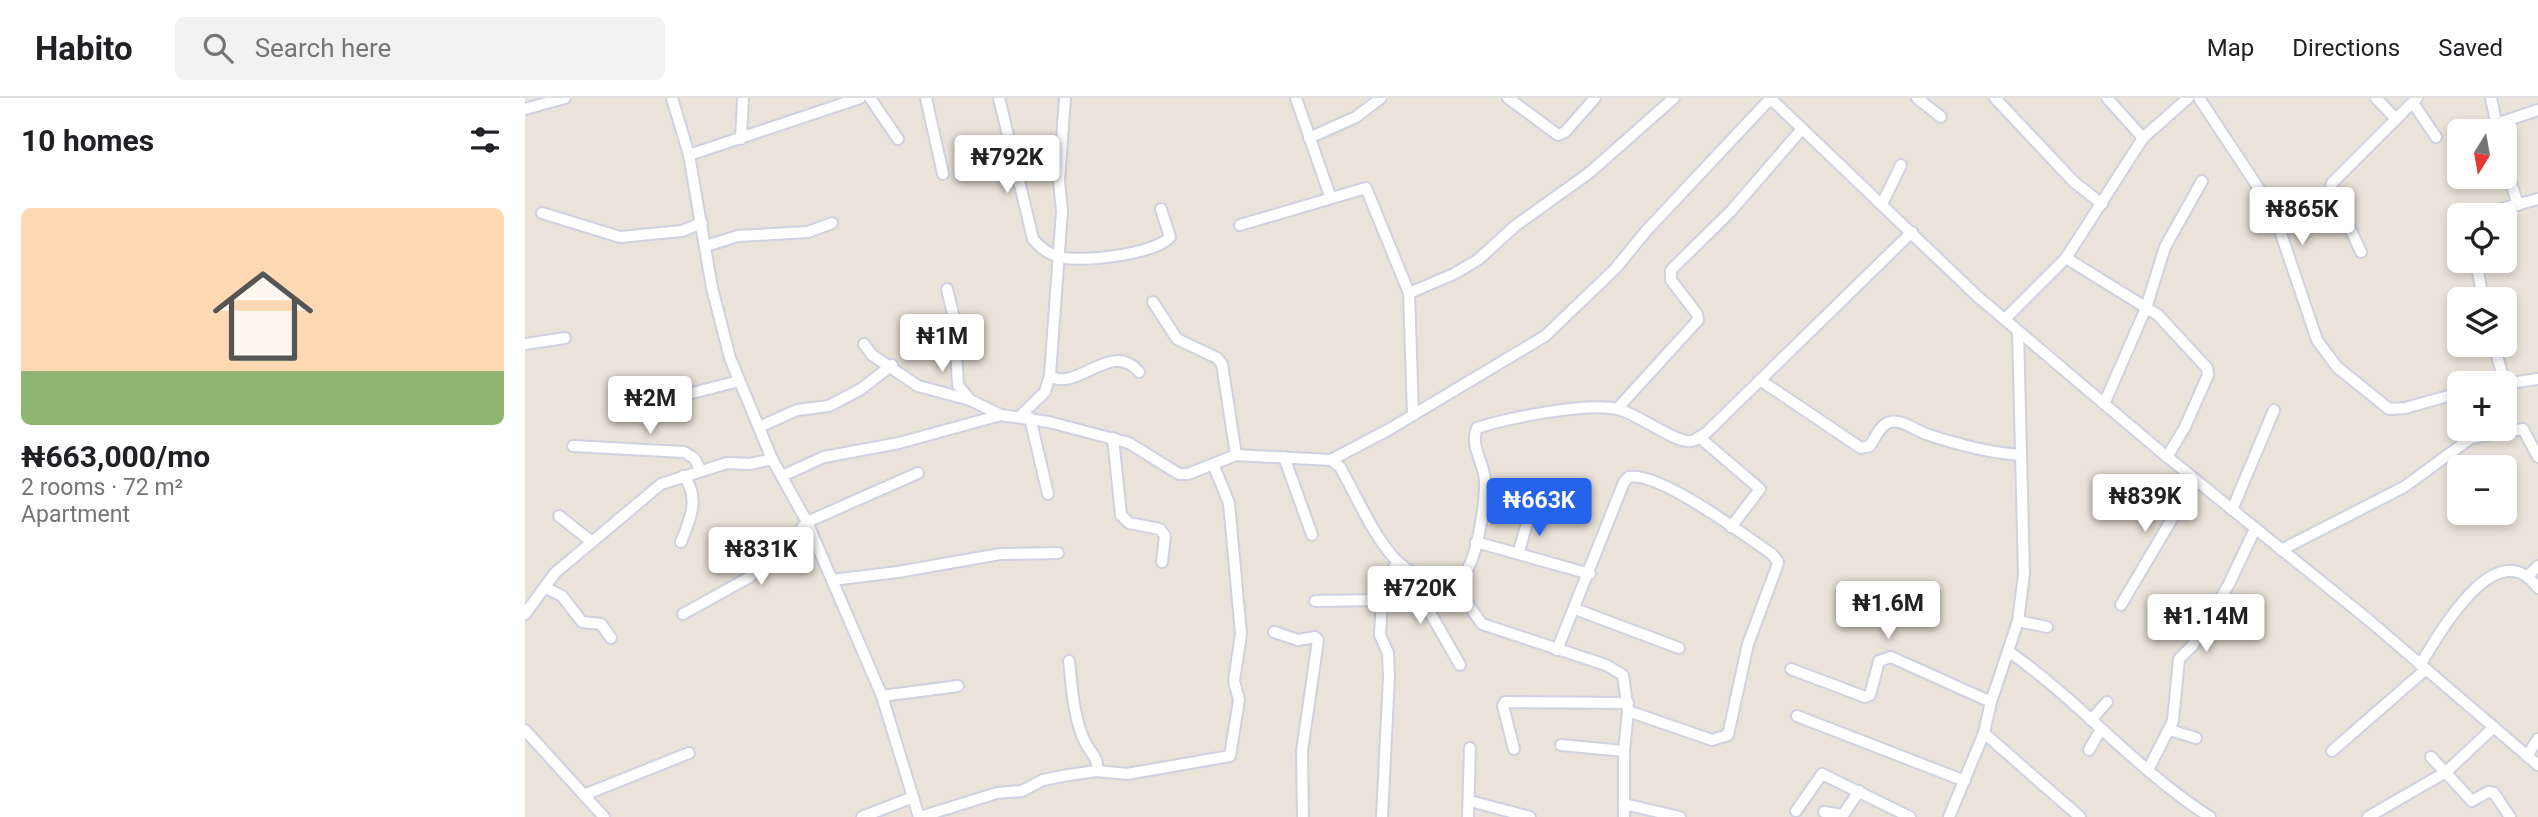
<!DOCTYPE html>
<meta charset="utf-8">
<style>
body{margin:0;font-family:Roboto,sans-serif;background:#f2f2f2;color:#202124;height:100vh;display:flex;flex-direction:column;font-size:26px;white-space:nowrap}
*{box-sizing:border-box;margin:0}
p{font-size:23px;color:#757577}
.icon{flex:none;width:38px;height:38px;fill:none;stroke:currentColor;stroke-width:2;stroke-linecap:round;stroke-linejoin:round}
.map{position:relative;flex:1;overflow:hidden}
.sheet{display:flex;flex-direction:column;background:#fff;width:525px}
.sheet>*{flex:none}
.needle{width:46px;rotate:191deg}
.fabs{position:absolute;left:1922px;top:21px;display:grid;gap:14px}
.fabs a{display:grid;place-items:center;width:70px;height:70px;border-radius:10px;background:#fff;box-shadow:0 4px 10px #0003;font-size:35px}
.price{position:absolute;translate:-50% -60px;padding:0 16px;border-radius:7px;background:#fff;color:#222;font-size:23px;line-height:46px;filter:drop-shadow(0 2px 4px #0008)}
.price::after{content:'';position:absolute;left:50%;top:42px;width:21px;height:16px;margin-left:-10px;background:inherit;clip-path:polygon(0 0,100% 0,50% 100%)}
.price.selected{background:#2563eb;color:#fff}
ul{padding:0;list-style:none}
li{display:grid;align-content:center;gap:14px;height:371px;padding:0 21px}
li+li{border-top:2px solid #e0e0e0}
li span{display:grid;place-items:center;height:217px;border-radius:10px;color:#555}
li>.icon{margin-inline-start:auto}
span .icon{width:126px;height:126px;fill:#fffc;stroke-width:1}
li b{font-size:30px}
h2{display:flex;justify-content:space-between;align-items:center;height:84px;padding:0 21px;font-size:30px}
header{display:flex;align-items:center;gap:42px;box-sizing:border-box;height:98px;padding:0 35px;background:#fff;border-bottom:2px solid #e0e0e0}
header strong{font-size:33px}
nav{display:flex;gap:38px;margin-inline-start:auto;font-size:24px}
.search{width:490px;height:63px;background:#f2f2f2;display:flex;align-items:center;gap:18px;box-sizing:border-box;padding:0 24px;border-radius:10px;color:#757577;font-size:26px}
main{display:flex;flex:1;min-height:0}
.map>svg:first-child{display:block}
</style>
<header>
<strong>Habito</strong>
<div class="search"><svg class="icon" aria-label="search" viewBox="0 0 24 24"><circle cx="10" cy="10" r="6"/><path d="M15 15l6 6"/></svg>Search here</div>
<nav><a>Map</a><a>Directions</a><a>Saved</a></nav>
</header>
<main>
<section class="sheet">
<h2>10 homes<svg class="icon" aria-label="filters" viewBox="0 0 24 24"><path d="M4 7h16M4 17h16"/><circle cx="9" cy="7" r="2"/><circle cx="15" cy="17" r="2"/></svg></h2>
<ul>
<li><span style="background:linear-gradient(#ffd9b3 75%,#8fb573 0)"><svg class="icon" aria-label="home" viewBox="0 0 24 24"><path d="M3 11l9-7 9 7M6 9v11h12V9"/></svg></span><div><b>₦663,000/mo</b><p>2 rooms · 72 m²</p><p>Apartment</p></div></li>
</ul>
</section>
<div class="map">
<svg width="2013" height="719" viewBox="0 0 2013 719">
<rect width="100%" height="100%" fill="#eae3d9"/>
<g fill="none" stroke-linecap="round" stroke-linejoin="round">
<defs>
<g id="minor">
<polyline points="147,0 164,57 187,190 205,260 247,361 282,424 357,598 394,719"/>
<polyline points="345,0 373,41"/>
<polyline points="401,0 418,76"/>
<path d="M 474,0 L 508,141 C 516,150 523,156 535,159 C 557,165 630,156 645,139 L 636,111"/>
<polyline points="771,0 805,98"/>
<polyline points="983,0 1033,37 1040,34 1070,0"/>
<polyline points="1245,0 1452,198 1635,353 1846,524 2013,667"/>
<polyline points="1392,0 1416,19"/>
<polyline points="1470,0 1549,84 1577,106"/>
<polyline points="1582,0 1618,40"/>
<polyline points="1674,0 1748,112 1792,242 1812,269 1864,311 1880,310 1934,295"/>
<polyline points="1851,0 1871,21"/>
<polyline points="1966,0 1973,33"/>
<polyline points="1888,5 1911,39"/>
<polyline points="0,11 40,0"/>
<polyline points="1971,26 2013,12"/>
<polyline points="784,40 831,19 856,0"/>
<polyline points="216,41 218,0"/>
<polyline points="164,57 335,0"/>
<polyline points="1979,62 1993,107"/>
<polyline points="1357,106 1376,67"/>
<polyline points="17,115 95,139 157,133 177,125"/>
<polyline points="1953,117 2013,101"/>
<polyline points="715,127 841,90 884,195 888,317"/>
<polyline points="181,148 213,138 283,134 307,125"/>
<polyline points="1836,154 1806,90 1807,85 1892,0"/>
<polyline points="1541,160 1633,217 1682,270 1683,277 1660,329 1642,359"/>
<polyline points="1951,163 1958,201"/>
<polyline points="422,191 429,220 433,287 445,302 476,317"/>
<polyline points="884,195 929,176 954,161 990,128 1064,75 1149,0"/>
<polyline points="628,204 652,241 692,260 697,266 711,357"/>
<polyline points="1480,221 1541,160 1618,40 1663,0"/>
<polyline points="0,246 40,240"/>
<polyline points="339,246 347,257 393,288 445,302"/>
<polyline points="1969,247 1980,286"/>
<path d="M 525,277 C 549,297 587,240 614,274"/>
<path d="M 1235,282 L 1336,350 L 1345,348 C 1350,340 1355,327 1365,324 C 1377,321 1390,332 1401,336 C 1431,346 1464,355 1496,357"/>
<polyline points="1979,286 2013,281"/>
<polyline points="132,304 214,283"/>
<polyline points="1579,306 1621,210 1640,149 1677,83"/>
<polyline points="1092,311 1173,222 1172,216 1146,182 1146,172 1206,113 1277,31"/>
<polyline points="495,318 520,294 525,277 537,113 534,83 540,0"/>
<polyline points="505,320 523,396"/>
<polyline points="234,329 272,312 304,308 336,291 367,267"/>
<polyline points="1174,339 1235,391 1206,429"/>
<polyline points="588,340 596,417 604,425 635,431 640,438 637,464"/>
<polyline points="48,348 159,354 169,360 175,371"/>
<polyline points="759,359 787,437"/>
<polyline points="806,362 863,332 1020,238 1090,171 1122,132 1246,0"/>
<path d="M 257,378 L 299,359 L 374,345 L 476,317 L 524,324 L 604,345 L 654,376 L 663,376 L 711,357 L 806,362 L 815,369 C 831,397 850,442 873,464 C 884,474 897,481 911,482 C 920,483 929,484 937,478 C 952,466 960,405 960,386 C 961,366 944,350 952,330 C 982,320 1063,304 1092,311 C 1112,315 1151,346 1167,343 C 1171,342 1177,337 1181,335 L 1387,134"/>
<polyline points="1707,412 1749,312"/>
<polyline points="34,418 67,444"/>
<path d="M 156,444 C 165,422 176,398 158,378"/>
<polyline points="951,444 1065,476"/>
<polyline points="1756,452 1879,389 1946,340 1998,331 2013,359"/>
<polyline points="994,453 1004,418"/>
<polyline points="888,476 894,495 935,567"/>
<polyline points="2003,478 2013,468"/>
<polyline points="307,482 373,474 475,456 533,455"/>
<polyline points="927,483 957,526 1081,567 1098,577 1103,613 1099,653 1099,719"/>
<polyline points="21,490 37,498 57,524 76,526 86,540"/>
<polyline points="790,503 857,502"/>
<polyline points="1596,507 1670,382"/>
<polyline points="1050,511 1154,550"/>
<polyline points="0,516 30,475 136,386 202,365 225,366 247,361"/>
<polyline points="158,516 223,480 269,440 282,424 393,375"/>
<polyline points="1493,523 1522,529"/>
<polyline points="749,534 773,542 790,539 793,542 777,653 778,719"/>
<path d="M 1032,552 L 1099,384 L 1104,379 C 1134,373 1219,437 1247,456 L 1253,464 L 1251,471 L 1223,546 L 1203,637 L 1187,642 L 1103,613"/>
<path d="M 1483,553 C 1555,603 1611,672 1685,719"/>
<path d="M 544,563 C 547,589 548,619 560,644 C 565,655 574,659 572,673"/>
<path d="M 1895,567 C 1914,537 1971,432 2013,490"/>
<polyline points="1266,571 1340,599 1345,597 1354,563 1366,559 1466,604"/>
<polyline points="357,598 433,588"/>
<polyline points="1272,618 1440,683"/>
<polyline points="1566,622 1582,604"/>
<polyline points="0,632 79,719"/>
<polyline points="1645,632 1671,640"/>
<polyline points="1459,635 1555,719"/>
<polyline points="1036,647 1099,653"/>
<polyline points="989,651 978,608 980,604 1103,605"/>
<polyline points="1564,652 1576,631"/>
<polyline points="1807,653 1900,572"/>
<polyline points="2002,658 2013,641"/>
<polyline points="1906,659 1947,703 1963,694 1969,695 1985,719"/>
<polyline points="1623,672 1648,623 1654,561 1668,547 1704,486 1730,431"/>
<polyline points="59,697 164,655"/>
<polyline points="945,703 1005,719"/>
<polyline points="1099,706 1155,719"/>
<polyline points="1271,713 1297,676 1385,719"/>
<polyline points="1299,714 1318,717 1334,693"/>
<polyline points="337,719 388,699"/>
<polyline points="395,719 472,695 497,693 518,682 543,677 572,673 602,676 705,658 714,602 709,583 716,536 704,405 688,366"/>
<polyline points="857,719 864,579 863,555 855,537 857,502 858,484 873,464"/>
<polyline points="943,719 945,650"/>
<polyline points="1424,719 1459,635 1466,604 1493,523 1499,476 1493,233"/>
<polyline points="1843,719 1921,674 1969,629"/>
</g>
</defs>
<use href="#minor" stroke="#ced1e0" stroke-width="14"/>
<use href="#minor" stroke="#fff" stroke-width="10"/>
</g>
</svg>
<div class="fabs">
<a><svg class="needle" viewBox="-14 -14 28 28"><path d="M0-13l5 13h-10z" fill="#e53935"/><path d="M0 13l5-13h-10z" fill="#757577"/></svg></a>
<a><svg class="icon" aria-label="locate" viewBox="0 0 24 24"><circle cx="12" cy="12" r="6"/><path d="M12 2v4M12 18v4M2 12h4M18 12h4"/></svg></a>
<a><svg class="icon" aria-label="layers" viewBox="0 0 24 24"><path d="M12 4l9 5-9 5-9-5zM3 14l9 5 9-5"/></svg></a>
<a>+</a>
<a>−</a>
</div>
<b class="price" style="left:482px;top:97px">₦792K</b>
<b class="price" style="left:1777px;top:149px">₦865K</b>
<b class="price" style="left:417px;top:276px">₦1M</b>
<b class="price" style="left:125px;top:338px">₦2M</b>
<b class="price" style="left:1620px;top:436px">₦839K</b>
<b class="price selected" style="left:1014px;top:440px">₦663K</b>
<b class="price" style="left:236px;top:489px">₦831K</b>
<b class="price" style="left:895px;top:528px">₦720K</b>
<b class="price" style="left:1363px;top:543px">₦1.6M</b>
<b class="price" style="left:1681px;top:556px">₦1.14M</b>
</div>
</main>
